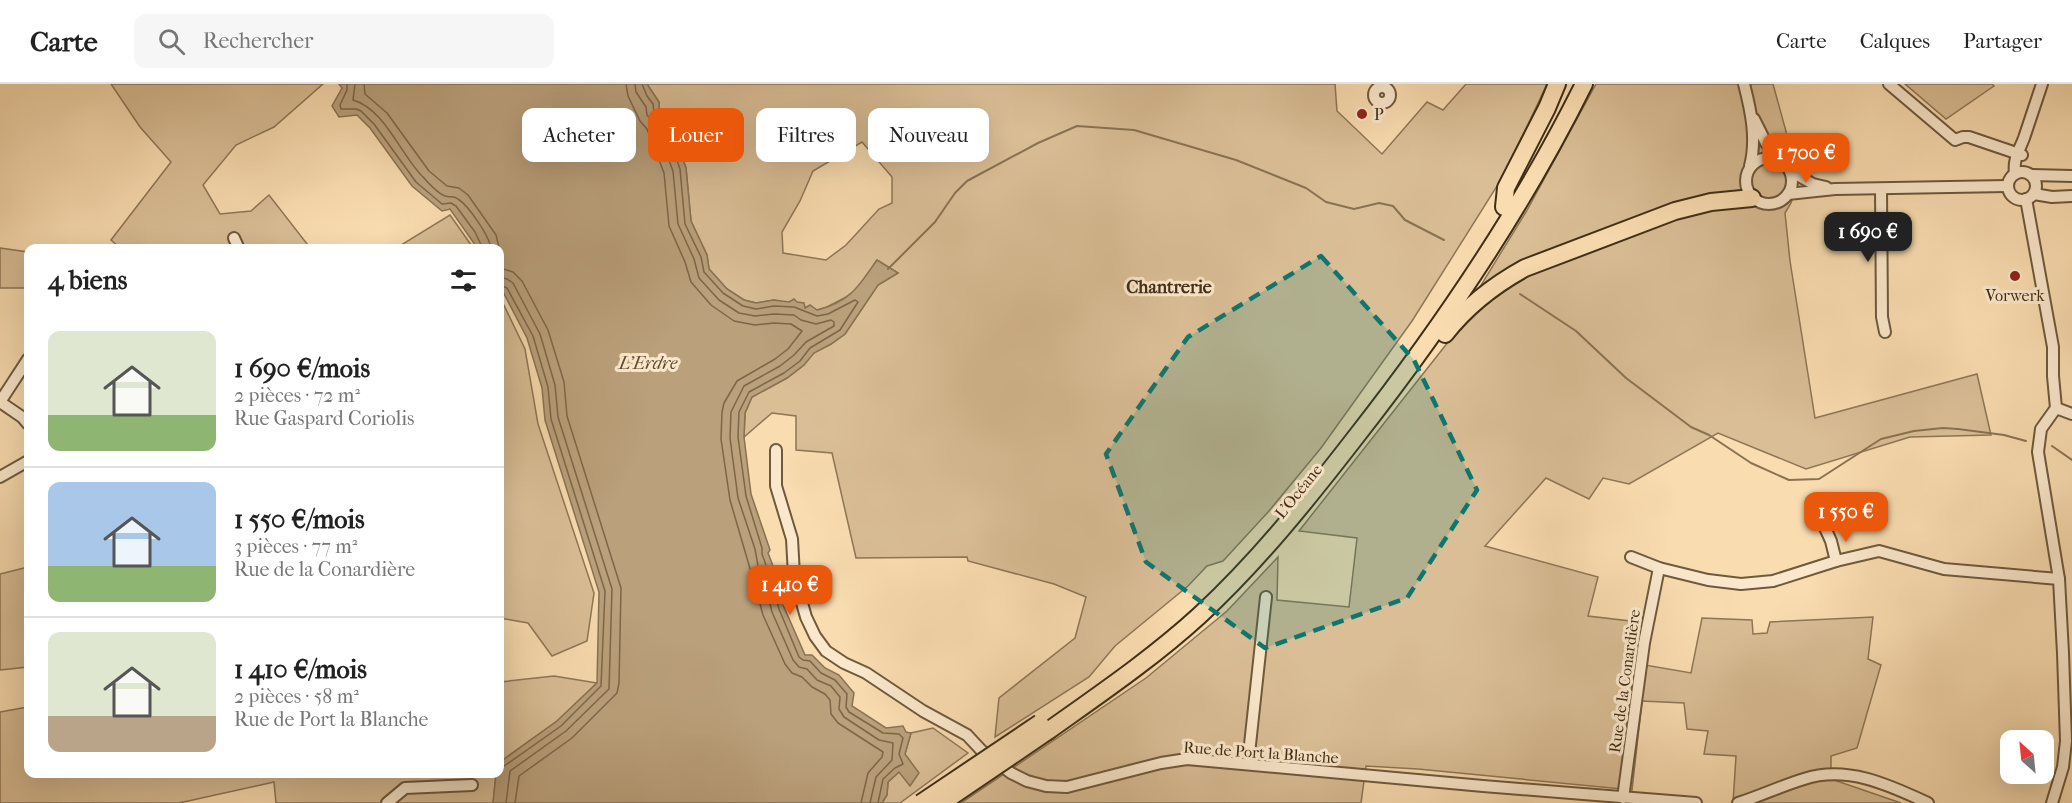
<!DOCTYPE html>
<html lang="fr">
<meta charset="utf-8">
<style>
body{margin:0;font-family:"IM FELL French Canon",serif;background:#f6f6f6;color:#222;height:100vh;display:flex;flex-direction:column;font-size:22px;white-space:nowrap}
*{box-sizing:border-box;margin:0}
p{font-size:20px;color:#767676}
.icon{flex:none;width:33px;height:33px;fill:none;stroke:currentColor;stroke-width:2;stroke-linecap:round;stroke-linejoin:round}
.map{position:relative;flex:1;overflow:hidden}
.drawer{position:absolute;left:24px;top:160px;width:480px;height:534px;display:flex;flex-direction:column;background:#fff;border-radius:12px;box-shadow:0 6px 24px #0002}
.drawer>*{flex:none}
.hud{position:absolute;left:522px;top:24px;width:570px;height:54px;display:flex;gap:12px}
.needle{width:39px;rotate:333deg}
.controls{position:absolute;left:2000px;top:646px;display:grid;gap:12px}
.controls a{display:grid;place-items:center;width:54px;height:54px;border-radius:12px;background:#fff;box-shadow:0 6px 24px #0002;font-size:30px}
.price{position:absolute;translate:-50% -51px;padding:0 14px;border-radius:12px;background:#ea580c;color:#fff;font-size:20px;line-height:39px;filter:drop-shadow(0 2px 3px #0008)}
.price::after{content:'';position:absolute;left:50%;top:36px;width:18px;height:14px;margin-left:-9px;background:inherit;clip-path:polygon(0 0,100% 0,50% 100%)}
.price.current{background:#222;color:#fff}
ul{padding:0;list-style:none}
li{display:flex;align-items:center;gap:18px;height:150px;padding:0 24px}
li+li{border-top:2px solid #e0e0e0}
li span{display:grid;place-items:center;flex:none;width:168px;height:120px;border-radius:12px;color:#555}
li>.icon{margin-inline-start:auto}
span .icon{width:72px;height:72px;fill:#fffc;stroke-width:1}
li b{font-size:26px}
h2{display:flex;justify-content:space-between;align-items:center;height:72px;padding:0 24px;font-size:26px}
.pill{padding:0 21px;border-radius:12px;background:#fff;box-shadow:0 6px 24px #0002;font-size:21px;line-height:54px}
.pill.current{background:#ea580c;color:#fff}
header{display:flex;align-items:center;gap:36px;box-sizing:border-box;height:84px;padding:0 30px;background:#fff;border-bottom:2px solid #e0e0e0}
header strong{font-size:28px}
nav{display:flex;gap:33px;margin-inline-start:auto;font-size:21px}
.search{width:420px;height:54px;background:#f6f6f6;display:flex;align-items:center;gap:15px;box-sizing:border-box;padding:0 21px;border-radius:12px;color:#767676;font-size:22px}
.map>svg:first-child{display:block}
</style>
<header>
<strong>Carte</strong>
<div class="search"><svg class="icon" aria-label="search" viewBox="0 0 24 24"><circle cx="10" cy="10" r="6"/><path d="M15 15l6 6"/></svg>Rechercher</div>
<nav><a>Carte</a><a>Calques</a><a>Partager</a></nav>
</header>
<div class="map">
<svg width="2072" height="719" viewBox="0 0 2072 719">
<rect width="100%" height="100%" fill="#f9dcb0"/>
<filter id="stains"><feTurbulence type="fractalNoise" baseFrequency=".00333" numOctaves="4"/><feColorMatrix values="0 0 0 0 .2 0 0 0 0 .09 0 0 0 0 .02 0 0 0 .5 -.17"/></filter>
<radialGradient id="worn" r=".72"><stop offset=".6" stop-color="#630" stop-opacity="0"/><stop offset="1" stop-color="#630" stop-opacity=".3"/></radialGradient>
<g fill="#dabe96" stroke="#8d7656" stroke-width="1.5" fill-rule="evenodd">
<polygon points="111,0 323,0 274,43 236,61 203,101 220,130 251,127 269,111 311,165 121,165 111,156 171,78 140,43"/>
<path d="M 647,0 L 1335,0 L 1337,27 L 1382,70 L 1427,18 L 1443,26 L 1466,0 L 1547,0 L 1504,91 L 1412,237 L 1321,364 L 1269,427 L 1223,477 L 1207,482 L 1188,502 L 1115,562 L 1089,593 L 995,653 L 999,614 L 1075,554 L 1086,513 L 1054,500 L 968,477 L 967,473 L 856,474 L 832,369 L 796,366 L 796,332 L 772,329 L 744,353 L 745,329 L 752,313 L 787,294 L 804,281 L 813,269 L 831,260 L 845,250 L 878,201 L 898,189 L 877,176 L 854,209 L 825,224 L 817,226 L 774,216 L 756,219 L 744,216 L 727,205 L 709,185 L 707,171 L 691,137 L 686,84 L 667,32 L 659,25 L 659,18 ZM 862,58 L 892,93 L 892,119 L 879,125 L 846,161 L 826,176 L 783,169 L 782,148 L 800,117 L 813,87 Z"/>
<polygon points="1596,0 1773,0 1790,62 1797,78 1798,100 1791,119 1785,129 1790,177 1815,334 1977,290 1991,351 1910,353 1806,385 1718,349 1629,400 1603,394 1589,415 1546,394 1485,462 1598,493 1588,532 1639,538 1633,579 1691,589 1702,534 1752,536 1753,550 1767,549 1770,538 1873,533 1868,575 1881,581 1857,664 1831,672 1831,695 1901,719 1733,719 1736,672 1704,670 1708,647 1687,645 1684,619 1642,617 1632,706 1418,685 1366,682 1361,719 961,719 1146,594 1227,527 1278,473 1277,516 1349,523 1357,454 1299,447 1456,248 1478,206 1526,128"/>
<polygon points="1905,0 1992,0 1994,2 1946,35"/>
<polygon points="450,131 474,165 396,165 401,161"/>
<polygon points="0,164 28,168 28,204 0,204"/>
<polygon points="500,213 525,265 538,340 594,509 587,557 552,572 528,539 500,534"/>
<polygon points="28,483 28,583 0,586 0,490"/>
<polygon points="554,592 597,599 557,637 500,678 500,598"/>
<polygon points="28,623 28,690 496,690 493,719 276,719 274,698 179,719 0,719 0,628"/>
<polygon points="933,644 968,669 900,719 882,719 887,711 888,698 900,687 911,649"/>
</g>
<path fill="#baa07b" stroke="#897252" stroke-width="1.5" d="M 339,0 L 647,0 L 659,18 L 659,25 L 667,32 L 686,84 L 691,137 L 707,171 L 709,185 L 727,205 L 744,216 L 756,219 L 774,216 L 789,218 L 794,215 L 797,218 L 804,219 L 805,224 L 810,221 L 817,226 C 850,218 859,202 877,176 L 898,189 L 878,201 L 845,250 L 831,260 L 814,269 L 804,281 L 787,294 L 752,313 L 745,329 L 744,353 L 751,410 L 770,466 L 768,469 L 773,482 L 775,500 L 779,501 L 784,523 L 805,571 L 812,571 L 825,584 L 839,591 L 854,609 L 852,622 L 886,644 L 903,642 L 906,648 L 911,649 L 905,670 L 919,689 L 910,702 L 899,688 L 888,698 L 887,711 L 882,719 L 493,719 L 496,690 L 500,690 L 500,678 L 557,637 L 597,599 L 599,508 L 545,336 L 542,304 L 527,254 L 500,202 L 500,165 L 478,165 L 450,125 L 442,127 L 412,102 L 370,44 L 357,31 L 339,33 L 332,22 L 342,4 Z"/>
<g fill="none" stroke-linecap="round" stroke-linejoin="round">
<g stroke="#7d6648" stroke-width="1.5">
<polyline points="347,0 347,6 340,21 341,25 356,25 361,27 374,40 416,98 442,120 451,119 456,122 475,148 483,165"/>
<path d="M 355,0 L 353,16 C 385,25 401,72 424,94 C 428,99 439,110 445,112 C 450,114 453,111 458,115 C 469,122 490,153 491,165"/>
<polyline points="364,0 365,10 387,29 429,87 447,102 459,104 468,111 496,151 500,167"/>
<polyline points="626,0 628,12 640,37 647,45 664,89 669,142 685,178 691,198 711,221 734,237 755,241 774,239 791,240 802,247 788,265 775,275 737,297 724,319 722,328 721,355 730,416 751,488 754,507 759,516 763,531 785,580 792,589 802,593 812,603 825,610 830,616 831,630 838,639 883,668 882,673 868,689 861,719"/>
<polyline points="635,0 636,8 646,23 647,31 655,40 673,87 678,140 694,175 699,194 719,216 739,229 755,232 774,230 794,231 801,236 816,240 831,236 834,238 834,242 806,258 794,271 780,282 744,302 731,328 730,354 738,414 755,465 762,504 768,512 772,528 793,576 799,583 807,585 817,596 831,602 840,613 839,625 844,633 879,656 893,659 892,676 876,693 870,719"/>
<polyline points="642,0 647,12 653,20 654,28 662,36 680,85 685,140 701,173 704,188 723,209 743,222 756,225 774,222 794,223 817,232 828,230 855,216 858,218 840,246 810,264 800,277 784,289 749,308 739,328 738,353 746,412 762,464 762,470 767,484 769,502 774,507 779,525 799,573 803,576 810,577 821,589 835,596 847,610 846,623 849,628 883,649 899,650 903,654 899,670 903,680 895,684 883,695 878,719"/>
<polyline points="500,184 513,188 522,197 548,246 564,298 567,332 621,504 619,599 617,609 572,654 519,692 515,719"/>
<polyline points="500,193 507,195 513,199 540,250 555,301 558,333 612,505 609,605 566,647 510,687 506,719"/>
<polyline points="500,201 507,204 533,252 548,303 551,335 605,507 601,602 561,642 500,685"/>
</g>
<g stroke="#897252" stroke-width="2">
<polyline points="888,185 935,138 955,109 967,97 1038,59 1077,42 1134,46 1236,76 1306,104 1326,118 1354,125 1379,119 1393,122 1405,136 1444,156"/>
<polyline points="1520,210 1576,247 1626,294 1691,343 1709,351 1751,379 1789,396 1819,395 1881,355 1914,347 1943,344 1958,345 2004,351 2026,357"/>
<polyline points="2052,362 2072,376"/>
</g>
<defs>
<g id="minor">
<path d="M 1744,0 C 1751,27 1757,55 1750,82"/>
<polyline points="1889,0 1955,56 1963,53 1969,53 2022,71"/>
<circle cx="1382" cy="11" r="8"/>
<polyline points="1754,35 1766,59 1778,75"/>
<circle cx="1769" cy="97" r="23"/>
<polyline points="1790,87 1813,100 1826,103"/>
<circle cx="2022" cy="102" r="14"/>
<path d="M 2015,90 C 2013,75 2019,67 2024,54 C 2030,36 2036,18 2042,0"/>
<polyline points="2031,91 2072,92"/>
<polyline points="1881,105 1882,233 1885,248"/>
<polyline points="1788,110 1835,105 2007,102"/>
<polyline points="2034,110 2052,113 2072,112"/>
<polyline points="2026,115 2053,263 2053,292 2056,324 2041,345 2038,368 2059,495 2063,569 2066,657 2063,683 2052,719"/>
<polyline points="234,154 239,165"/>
<polyline points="0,318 28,275"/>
<polyline points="0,318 22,333 28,340"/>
<polyline points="2056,324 2072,330"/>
<polyline points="776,366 776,402 792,455 794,491 806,533 815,552 826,567 844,579 866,589 923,627 967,651 981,666 1011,689 1027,697 1046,702 1067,703 1161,679 1187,675 1483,702 1696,719"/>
<polyline points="0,393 28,377"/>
<polyline points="1817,426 1831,457 1836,477"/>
<polyline points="1631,473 1659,484 1708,496 1741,500 1773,497 1836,477 1879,467 1944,485 2059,495"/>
<polyline points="1248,679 1266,513"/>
<polyline points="1623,714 1644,559 1659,484"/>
<polyline points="387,719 405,704 472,701"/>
<path d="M 1738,719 C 1760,712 1781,702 1804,695 C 1847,681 1889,701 1928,719"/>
</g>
<g id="highway">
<polyline points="1504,123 1506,104 1547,24 1557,0"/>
<path d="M 1445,250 C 1467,222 1494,201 1525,184 L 1675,127 L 1711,118 L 1752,114"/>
<path d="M 1048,647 C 1100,610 1153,574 1200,531 C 1258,477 1307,416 1355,354 C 1442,243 1521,127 1584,0"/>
</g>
</defs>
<use href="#minor" stroke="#6e593c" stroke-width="14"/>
<use href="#highway" stroke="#402d15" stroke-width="20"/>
<use href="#minor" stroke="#fbe8cc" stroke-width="10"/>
<use href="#highway" stroke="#f9dcb0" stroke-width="16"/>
<defs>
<g id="highway-bridge">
<polyline points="921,719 1040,639"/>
<polyline points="942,719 1048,647"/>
</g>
</defs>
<use href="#highway-bridge" stroke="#402d15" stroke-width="20" stroke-linecap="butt"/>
<use href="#highway-bridge" stroke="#f9dcb0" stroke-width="16"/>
</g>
<path fill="#0f766e" fill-opacity="0.2" stroke="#0f766e" stroke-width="4.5" stroke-dasharray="12 8" stroke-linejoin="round" d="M 1321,172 L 1414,276 L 1477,406 L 1407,514 L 1265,564 L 1146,478 L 1106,370 L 1188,253 Z"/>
<g fill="#8f2418" stroke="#fbe8cc" stroke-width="2">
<circle cx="1362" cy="30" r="6"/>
<circle cx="2015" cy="192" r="6"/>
</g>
<g text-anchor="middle" stroke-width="6" stroke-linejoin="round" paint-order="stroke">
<g font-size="16" fill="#402d15" stroke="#fbe8cc" text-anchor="start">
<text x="1374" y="36">P</text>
<text x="2015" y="217" text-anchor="middle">Vorwerk</text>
</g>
<g font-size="16" fill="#402d15" stroke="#fbe8cc">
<text transform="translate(1298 407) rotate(-51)" y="6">L’Océane</text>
<text transform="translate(1624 597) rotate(-82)" y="6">Rue de la Conardière</text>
<text transform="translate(1261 668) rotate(4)" y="6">Rue de Port la Blanche</text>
</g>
<g font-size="18" font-weight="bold" fill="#402d15" stroke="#fbe8cc">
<text x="1169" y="209">Chantrerie</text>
</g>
<g font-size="18" font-style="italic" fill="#5e4a2e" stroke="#fbe8cc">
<text x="648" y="285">L'Erdre</text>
</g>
</g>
<rect width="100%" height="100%" filter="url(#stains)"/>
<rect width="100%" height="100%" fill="url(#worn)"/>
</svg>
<div class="controls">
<a><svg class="needle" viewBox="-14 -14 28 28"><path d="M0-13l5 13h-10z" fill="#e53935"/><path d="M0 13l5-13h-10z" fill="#767676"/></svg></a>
</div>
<b class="price" style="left:1806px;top:100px">1 700 €</b>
<b class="price current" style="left:1868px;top:179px">1 690 €</b>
<b class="price" style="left:1846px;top:459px">1 550 €</b>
<b class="price" style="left:790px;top:532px">1 410 €</b>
<div class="hud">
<a class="pill">Acheter</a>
<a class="pill current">Louer</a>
<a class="pill">Filtres</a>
<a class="pill">Nouveau</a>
</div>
<section class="drawer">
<h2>4 biens<svg class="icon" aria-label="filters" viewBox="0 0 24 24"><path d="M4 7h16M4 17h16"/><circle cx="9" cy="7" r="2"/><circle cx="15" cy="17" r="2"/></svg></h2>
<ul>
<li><span style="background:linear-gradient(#dfe7d0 70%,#8fb573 0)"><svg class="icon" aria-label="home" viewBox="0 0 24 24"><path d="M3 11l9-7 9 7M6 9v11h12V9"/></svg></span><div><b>1 690 €/mois</b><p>2 pièces · 72 m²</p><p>Rue Gaspard Coriolis</p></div></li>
<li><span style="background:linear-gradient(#a9c7e8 70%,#8fb573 0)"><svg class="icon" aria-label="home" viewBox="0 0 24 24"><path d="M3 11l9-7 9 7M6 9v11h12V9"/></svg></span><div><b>1 550 €/mois</b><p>3 pièces · 77 m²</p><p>Rue de la Conardière</p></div></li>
<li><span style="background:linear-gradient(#dfe7d0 70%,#b9a48a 0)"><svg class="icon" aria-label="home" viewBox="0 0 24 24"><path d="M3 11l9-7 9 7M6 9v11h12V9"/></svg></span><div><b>1 410 €/mois</b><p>2 pièces · 58 m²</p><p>Rue de Port la Blanche</p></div></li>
</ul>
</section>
</div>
